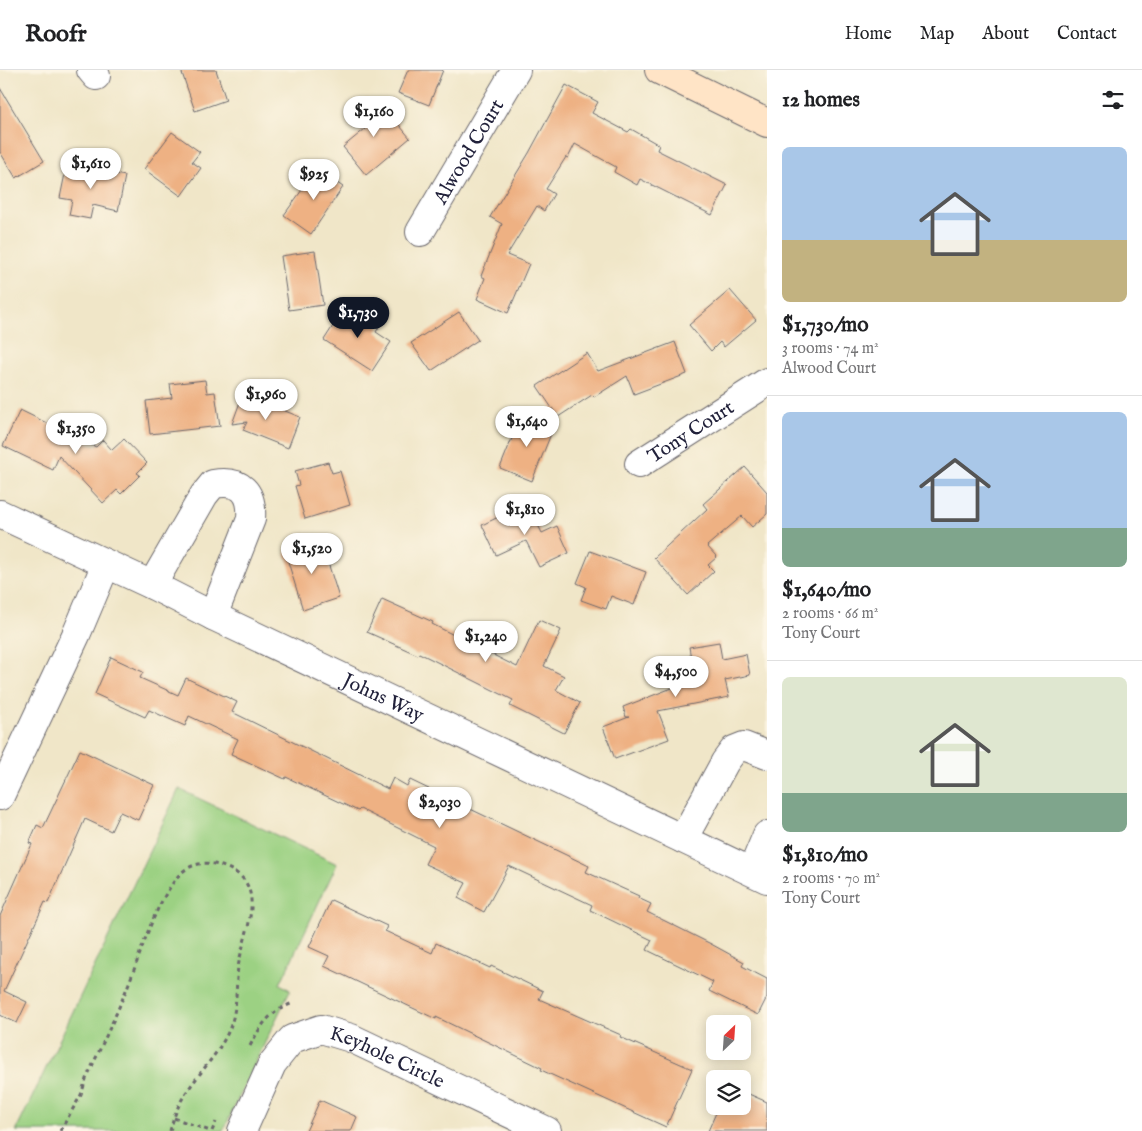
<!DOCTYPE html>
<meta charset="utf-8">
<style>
body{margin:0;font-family:"IM FELL English",serif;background:#f2f2f2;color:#202124;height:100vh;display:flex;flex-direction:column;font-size:19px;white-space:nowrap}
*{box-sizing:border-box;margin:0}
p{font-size:16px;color:#757577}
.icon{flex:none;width:28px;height:28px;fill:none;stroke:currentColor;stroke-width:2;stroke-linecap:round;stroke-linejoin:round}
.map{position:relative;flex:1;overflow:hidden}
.side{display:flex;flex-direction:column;background:#fff;width:375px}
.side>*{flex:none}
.needle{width:32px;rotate:25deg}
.fabs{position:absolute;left:706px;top:945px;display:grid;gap:10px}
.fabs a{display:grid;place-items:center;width:45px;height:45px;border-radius:8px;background:#fff;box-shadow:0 2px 12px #0003;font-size:25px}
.price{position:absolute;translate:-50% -42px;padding:0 11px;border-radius:18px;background:#fff;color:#222;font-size:16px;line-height:32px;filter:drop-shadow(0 1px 2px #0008)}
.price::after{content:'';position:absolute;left:50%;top:30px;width:15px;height:11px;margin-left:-8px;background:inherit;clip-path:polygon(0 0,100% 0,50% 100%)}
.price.current{background:#111827;color:#fff}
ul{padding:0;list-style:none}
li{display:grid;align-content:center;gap:10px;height:265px;padding:0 15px}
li+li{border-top:1px solid #e0e0e0}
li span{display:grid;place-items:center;height:155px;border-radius:8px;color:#555}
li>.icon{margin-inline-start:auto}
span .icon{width:90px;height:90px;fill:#fffc;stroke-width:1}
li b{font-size:21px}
h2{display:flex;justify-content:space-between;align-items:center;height:60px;padding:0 15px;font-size:21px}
header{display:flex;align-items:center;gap:30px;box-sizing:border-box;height:70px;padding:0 25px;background:#fff;border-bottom:1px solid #e0e0e0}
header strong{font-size:24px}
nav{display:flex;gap:28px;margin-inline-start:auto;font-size:18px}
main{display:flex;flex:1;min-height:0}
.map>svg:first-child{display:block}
</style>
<header>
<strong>Roofr</strong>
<nav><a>Home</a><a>Map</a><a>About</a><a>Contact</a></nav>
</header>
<main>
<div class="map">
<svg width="767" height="1061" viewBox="0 0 767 1061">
<rect width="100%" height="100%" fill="#fcf5e5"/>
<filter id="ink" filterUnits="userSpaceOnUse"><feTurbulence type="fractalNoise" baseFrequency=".02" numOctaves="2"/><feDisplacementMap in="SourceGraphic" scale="10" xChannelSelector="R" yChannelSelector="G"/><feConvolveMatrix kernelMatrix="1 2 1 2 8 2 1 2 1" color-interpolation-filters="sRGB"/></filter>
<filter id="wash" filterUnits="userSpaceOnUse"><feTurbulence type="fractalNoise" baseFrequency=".0096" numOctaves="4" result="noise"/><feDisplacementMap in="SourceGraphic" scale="20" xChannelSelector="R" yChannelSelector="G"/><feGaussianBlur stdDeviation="1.12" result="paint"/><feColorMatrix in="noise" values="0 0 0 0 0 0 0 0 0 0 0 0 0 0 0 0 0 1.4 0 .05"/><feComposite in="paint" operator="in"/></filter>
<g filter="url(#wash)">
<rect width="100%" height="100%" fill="#f0e6c8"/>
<polygon fill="#9cd183" stroke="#5f7a5f" points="179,719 337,794 280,914 290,920 223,1061 16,1061"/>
<g id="blocks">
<g fill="#eeb183">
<polygon points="181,0 216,0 226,30 195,41"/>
<polygon points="408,0 443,0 429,35 398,23"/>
<polygon points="566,15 598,32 592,43 628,62 631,59 659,75 657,80 727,115 712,145 640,109 637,115 614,102 616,97 575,74 568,88 566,87 546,119 554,124 544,141 537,136 507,185 529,194 508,243 477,229 485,208 481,206 502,154 490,147 529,83"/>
<polygon points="0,18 44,91 16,108 0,82"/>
<polygon points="367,28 387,52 390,44 410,68 366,105 343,77 365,59 351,41"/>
<polygon points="172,62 200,82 192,92 201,98 181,126 144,99"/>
<polygon points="67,94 125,106 118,141 93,135 90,149 69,145 72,130 60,128"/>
<polygon points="317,99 343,117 311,164 284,145"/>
<polygon points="315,181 323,235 289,240 281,186"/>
<polygon points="730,220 756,250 724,277 720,272 711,281 689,255"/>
<polygon points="344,239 355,246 357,242 379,257 376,262 391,272 372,301 324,270"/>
<polygon points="459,242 478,270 431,301 411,273"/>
<polygon points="675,272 687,304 634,324 627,306 594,327 592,325 558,347 537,316 587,283 598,301"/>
<polygon points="205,310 207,323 215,322 220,356 150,364 146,331 172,328 170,314"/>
<polygon points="243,324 300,347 288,378 243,360 247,352 232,354"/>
<polygon points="20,340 96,377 103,370 112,380 124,369 147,393 137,403 140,405 121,424 117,420 103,433 59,386 53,400 3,376"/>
<polygon points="521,346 553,359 532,411 500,398"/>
<polygon points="328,392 332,403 340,401 350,435 305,449 295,416 299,415 295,401"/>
<polygon points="745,397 767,422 767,444 752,457 742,446 707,476 717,487 708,495 714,501 688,525 654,488 707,439 703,434"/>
<polygon points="527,433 542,463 557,456 569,483 539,497 526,471 496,485 482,455"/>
<polygon points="321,470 339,528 303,540 285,482"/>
<polygon points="590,481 646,502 634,535 611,526 606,539 581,530 586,517 577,513"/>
<polygon points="382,529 433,552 432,554 517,597 539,550 561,560 544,596 564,606 556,620 580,633 564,663 510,636 513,630 419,583 418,585 367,562"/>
<polygon points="719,572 722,589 746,584 750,605 725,610 729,627 658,641 669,669 615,689 603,657 629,647 626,647 623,637 672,618 668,598 692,594 689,577"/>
<polygon points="111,587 143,602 140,608 178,625 186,608 237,632 232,642 388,719 393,708 407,716 410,710 589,796 586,802 639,826 638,828 651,834 647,842 711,874 744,892 742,896 767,909 767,927 758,945 709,921 713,912 647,880 652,870 590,840 592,835 509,796 484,842 458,828 466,813 425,794 434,776 360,739 358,741 286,707 285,709 231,684 238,669 189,646 185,656 149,640 145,647 95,624"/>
<polygon points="80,680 154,715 138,750 120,742 111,761 85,749 48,833 45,832 4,921 27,932 17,953 0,945 0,846 32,774 29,773 37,755 43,758"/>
<polygon points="331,830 387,856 385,861 432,883 436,873 490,898 491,896 543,921 539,929 621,965 620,967 692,999 666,1057 541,1000 542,998 436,947 436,949 381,923 324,896 329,886 309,877"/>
<polygon points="742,1021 767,1032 767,1061 708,1061 719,1036 742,1036"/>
<polygon points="320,1030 357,1047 351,1061 306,1061"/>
</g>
</g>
</g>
<g filter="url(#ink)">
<use href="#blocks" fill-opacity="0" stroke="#6a676c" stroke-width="1"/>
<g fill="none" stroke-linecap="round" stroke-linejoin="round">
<defs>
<g id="street">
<polyline points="91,0 96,6"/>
<path id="s1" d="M 420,162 L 516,0"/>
<path id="s2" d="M 639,394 L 767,312"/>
<path id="s3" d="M 0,444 L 152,515 L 213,546 L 767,809"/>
<path d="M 152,515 L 204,425 L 213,414 C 241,409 253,422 251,449 L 213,546"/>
<polyline points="0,726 76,565 106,494"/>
<polyline points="683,769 725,692 734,680 744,676 767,685"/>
<polyline points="752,801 767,765"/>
<path id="s4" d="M 242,1061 L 272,994 L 292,969 L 321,959 L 351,968 L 547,1061"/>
</g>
<polyline id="secondary" points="659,0 767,53"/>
</defs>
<use href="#street" stroke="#6a676c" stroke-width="30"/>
<use href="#secondary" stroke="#6a676c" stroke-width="30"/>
<g stroke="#6a676c" stroke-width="3" stroke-dasharray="4 4" stroke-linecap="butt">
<path d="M 250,976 C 261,955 269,942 293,933"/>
<polyline points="174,1048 210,1061"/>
<path d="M 60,1061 L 81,1025 L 86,1009 C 101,977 116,946 129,913 C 143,877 152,842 175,810 C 184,797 199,791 214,794 C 274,807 245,858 238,897 C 236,912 237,928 234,943 C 229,973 205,995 188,1020 C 179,1032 174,1046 170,1061"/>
<polyline points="212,1061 216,1052"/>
</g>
<use href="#street" stroke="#fff" stroke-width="28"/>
<use href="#secondary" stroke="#ffe4c6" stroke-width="28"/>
</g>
</g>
<g text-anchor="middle" stroke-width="4" stroke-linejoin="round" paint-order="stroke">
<g font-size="20" fill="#22223b" stroke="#fcf5e5">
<text dy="7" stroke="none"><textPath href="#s1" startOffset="94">Alwood Court</textPath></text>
<text dy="7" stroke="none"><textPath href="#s2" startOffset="61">Tony Court</textPath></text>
<text dy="7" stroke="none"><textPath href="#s3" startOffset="425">Johns Way</textPath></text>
<text dy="7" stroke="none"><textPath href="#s4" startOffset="208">Keyhole Circle</textPath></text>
</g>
</g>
</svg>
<div class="fabs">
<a><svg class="needle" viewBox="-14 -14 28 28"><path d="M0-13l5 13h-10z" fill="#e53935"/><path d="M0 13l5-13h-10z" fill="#757577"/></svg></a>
<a><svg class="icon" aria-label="layers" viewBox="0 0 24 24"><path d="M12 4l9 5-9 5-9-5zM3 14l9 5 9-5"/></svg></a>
</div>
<b class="price" style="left:374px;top:68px">$1,160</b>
<b class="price" style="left:91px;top:120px">$1,610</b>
<b class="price" style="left:314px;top:131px">$925</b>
<b class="price current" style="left:358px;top:269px">$1,730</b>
<b class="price" style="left:266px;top:351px">$1,960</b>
<b class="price" style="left:527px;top:378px">$1,640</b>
<b class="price" style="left:76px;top:385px">$1,350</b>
<b class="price" style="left:525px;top:466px">$1,810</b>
<b class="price" style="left:312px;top:505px">$1,520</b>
<b class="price" style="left:486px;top:593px">$1,240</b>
<b class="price" style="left:676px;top:628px">$4,500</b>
<b class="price" style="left:440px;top:759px">$2,030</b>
</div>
<section class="side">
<h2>12 homes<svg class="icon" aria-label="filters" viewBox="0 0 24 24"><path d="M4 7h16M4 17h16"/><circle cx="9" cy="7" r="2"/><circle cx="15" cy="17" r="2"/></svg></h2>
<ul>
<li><span style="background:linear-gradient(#a9c7e8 60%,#c2b280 0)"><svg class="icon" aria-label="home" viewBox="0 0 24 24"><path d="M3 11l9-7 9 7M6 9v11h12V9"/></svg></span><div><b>$1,730/mo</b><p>3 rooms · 74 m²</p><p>Alwood Court</p></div></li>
<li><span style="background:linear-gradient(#a9c7e8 75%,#7fa58c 0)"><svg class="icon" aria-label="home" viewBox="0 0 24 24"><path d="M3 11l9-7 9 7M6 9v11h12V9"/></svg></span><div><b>$1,640/mo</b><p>2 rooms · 66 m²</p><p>Tony Court</p></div></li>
<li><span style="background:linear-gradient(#dfe7d0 75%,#7fa58c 0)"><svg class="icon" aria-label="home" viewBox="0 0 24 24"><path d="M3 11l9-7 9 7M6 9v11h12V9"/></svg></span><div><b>$1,810/mo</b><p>2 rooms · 70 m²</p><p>Tony Court</p></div></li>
</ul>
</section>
</main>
